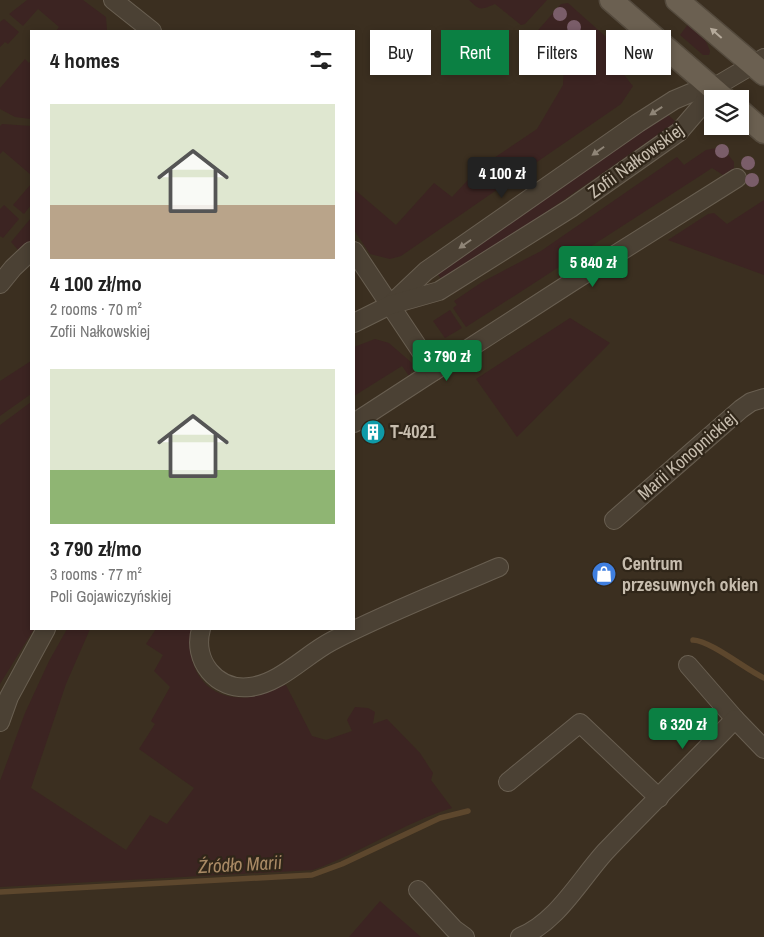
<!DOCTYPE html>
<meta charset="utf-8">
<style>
body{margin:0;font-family:"Archivo Narrow",sans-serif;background:#f6f6f6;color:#222;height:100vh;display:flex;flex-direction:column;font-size:19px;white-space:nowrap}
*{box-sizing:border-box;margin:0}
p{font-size:16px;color:#767676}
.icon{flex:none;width:28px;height:28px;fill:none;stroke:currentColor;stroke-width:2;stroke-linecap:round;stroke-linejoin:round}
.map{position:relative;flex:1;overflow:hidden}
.side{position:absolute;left:30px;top:30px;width:325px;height:600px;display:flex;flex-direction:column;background:#fff;border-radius:0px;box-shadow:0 2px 8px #0003}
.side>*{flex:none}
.banner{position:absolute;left:370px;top:30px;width:319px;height:45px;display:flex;gap:10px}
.buttons{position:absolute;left:704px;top:90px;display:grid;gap:10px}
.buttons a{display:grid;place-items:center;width:45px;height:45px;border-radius:0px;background:#fff;box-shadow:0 2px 8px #0003;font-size:25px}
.price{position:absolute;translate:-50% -42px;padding:0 11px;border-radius:5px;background:#0b8043;color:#fff;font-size:16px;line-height:32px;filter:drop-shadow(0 1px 2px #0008)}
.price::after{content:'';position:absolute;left:50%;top:30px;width:15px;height:11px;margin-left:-8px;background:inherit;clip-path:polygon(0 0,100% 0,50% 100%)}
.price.on{background:#222;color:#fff}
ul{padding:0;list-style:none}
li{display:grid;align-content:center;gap:10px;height:265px;padding:0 20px}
li span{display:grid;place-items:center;height:155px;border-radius:0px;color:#555}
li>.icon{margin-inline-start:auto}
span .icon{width:90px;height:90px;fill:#fffc;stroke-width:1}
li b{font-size:21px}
h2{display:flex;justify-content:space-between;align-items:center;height:60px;padding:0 20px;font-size:21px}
.tag{padding:0 18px;border-radius:0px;background:#fff;box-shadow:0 2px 8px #0003;font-size:18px;line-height:45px}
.tag.on{background:#0b8043;color:#fff}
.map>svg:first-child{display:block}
</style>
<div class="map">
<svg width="764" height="937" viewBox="0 0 764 937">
<rect width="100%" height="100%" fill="#3b2f20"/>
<g fill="#3c2422">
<polygon points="27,0 83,0 106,17 107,31 56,31 59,27 38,9 23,26 9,14"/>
<path d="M 469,0 L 547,0 L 525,24 L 521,25 L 495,4 C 481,10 480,11 469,0 Z"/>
<path d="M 568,3 L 615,45 C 617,66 620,70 633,86 L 621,104 L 401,256 L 390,259 L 370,254 L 354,230 L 354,189 L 396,225 L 434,183 L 452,197 L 479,168 L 537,129 L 563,85 L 564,64 L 533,36 L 561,4 Z"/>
<polygon points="4,19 19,32 8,44 5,42 0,47 0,22"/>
<path d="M 689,23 C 699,31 706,39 710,51 L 709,55 L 703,55 L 680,35 Z"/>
<polygon points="25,59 29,63 31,60 31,119 15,117 0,109 0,88"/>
<polygon points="666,113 676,122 444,283 437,273"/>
<polygon points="2,124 31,126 31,175 3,151 0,154 0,126"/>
<polygon points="722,147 734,162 734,168 723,175 712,168 706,172 466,327 453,308 457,305 454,301 482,282 541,251 677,157 684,165 706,150"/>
<polygon points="31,184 31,205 24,214 13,205"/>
<polygon points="764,200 764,275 668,240 708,214 714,213 727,224"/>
<polygon points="4,205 19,219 3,238 0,236 0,209"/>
<polygon points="31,218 31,244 21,253 11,242"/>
<polygon points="450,310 462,328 445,338 433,321"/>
<polygon points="570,318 610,343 517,437 476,379"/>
<path d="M 375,339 L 389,343 L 412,363 C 413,368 412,371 409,376 L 402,366 L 354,396 L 354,347 Z"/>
<polygon points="31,361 31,394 0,416 0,381"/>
<polygon points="31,402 31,629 34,629 0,684 0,425"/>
<path d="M 67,629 L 90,629 L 66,684 L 31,788 L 126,850 L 150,815 L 167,824 L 194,788 L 139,749 L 155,724 L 151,721 L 170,687 L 154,671 L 163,655 L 146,644 L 156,629 L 192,629 C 184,669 207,702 250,697 C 264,696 274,687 286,685 L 312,736 L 326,740 L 352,731 L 347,720 L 355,707 L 368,708 L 375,712 L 373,724 L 387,719 L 420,753 L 433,773 L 431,780 L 452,808 C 403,823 361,853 313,870 L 0,887 L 0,781 L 25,713 L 49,661 Z"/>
<polygon points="380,901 421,937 349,937"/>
</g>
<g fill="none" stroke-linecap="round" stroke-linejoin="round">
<g stroke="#5d472d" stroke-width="5.5">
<path d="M 693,640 C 711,641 745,669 764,678"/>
<polyline points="0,892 312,875 342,864 440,818 468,811"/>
</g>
<defs>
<g id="minor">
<polyline points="113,0 152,31"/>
<polyline points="354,251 434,371 354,423"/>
<polyline points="0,284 13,268 31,251"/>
<polyline points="390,305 426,271 638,123 674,100 693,92 713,88 764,58"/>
<polyline points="354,323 390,305 439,291 571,208 679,132 703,104 713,88"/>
<polyline points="434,371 575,280 737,178"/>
<polyline points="614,520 741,409 751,402 764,398"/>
<path d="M 201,629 C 192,660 216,691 250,687 C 281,683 305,655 332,641 C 386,613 443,591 499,567"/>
<polyline points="688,665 735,719"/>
<polyline points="0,722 9,697 46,629"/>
<polyline points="508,782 580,723 659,798"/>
<polyline points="418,890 454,929 465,937"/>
<path d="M 520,937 C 557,922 579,881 605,852 C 648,807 692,764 735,719 L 764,749"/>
</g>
<g id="major">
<polyline points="611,0 725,99"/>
<polyline points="677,0 764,74"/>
<polyline points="740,111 764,132"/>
</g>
</defs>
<use href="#minor" stroke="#695f51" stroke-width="20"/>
<use href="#major" stroke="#544a3d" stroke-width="25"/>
<use href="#minor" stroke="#4b4134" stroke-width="18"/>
<use href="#major" stroke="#6b6051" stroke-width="22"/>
</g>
<g fill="#7a5d69">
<circle cx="560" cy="14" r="7"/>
<circle cx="574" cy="27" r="7"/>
<circle cx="589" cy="40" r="7"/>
<circle cx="722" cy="151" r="7"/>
<circle cx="748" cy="163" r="7"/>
<circle cx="752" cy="180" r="7"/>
</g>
<defs><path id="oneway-solid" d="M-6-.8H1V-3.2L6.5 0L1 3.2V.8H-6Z" transform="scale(1.25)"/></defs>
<use fill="#b5aa9b" href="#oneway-solid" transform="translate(716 33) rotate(-139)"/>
<g fill="#8f8577">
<use href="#oneway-solid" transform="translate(656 111) rotate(147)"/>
<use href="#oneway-solid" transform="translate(598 151) rotate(145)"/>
<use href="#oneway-solid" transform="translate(465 244) rotate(145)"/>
</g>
<defs>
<symbol id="building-disc" viewBox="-11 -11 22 22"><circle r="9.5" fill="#0f9aa8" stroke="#302619"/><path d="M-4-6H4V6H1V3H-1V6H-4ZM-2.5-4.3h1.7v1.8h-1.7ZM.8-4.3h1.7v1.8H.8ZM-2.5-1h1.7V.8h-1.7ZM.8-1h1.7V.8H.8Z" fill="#fff"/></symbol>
<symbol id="shop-disc" viewBox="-11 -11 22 22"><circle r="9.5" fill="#3f7fe0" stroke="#302619"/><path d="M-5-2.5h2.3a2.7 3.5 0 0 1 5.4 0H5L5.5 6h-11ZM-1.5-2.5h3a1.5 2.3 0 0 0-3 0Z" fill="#fff"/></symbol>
</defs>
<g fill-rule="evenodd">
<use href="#building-disc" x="359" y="418" width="28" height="28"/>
<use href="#shop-disc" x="590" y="560" width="28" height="28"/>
</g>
<g text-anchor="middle" stroke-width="4.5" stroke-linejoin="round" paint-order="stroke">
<g font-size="18" fill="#c7bdae" stroke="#302619">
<text transform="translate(636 161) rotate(-36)" y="6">Zofii Nałkowskiej</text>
<text transform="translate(687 456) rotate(-41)" y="6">Marii Konopnickiej</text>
</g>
<g font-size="18" font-weight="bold" fill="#c7bdae" stroke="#302619" text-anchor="start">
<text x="390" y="438">T-4021</text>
<text x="622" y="570">Centrum<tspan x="622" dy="21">przesuwnych okien</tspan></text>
</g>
<g font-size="19" font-style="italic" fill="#a98a65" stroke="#302619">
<text transform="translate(240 864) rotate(-3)" y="7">Źródło Marii</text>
</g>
</g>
</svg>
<div class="buttons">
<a><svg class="icon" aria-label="layers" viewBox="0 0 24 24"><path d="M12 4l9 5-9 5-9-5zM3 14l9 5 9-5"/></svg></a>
</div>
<b class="price on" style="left:502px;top:199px">4 100 zł</b>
<b class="price" style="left:593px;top:288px">5 840 zł</b>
<b class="price" style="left:447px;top:382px">3 790 zł</b>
<b class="price" style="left:683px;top:750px">6 320 zł</b>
<div class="banner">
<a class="tag">Buy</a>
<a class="tag on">Rent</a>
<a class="tag">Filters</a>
<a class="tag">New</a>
</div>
<section class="side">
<h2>4 homes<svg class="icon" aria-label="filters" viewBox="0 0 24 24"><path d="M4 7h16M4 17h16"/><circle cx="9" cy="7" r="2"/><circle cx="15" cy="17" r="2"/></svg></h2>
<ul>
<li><span style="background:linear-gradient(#dfe7d0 65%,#b9a48a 0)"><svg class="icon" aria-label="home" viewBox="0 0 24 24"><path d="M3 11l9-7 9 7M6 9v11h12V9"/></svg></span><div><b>4 100 zł/mo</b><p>2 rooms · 70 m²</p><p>Zofii Nałkowskiej</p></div></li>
<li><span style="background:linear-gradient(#dfe7d0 65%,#8fb573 0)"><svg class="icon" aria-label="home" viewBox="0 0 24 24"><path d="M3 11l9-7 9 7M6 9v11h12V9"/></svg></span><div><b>3 790 zł/mo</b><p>3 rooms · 77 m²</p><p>Poli Gojawiczyńskiej</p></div></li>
</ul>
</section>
</div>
